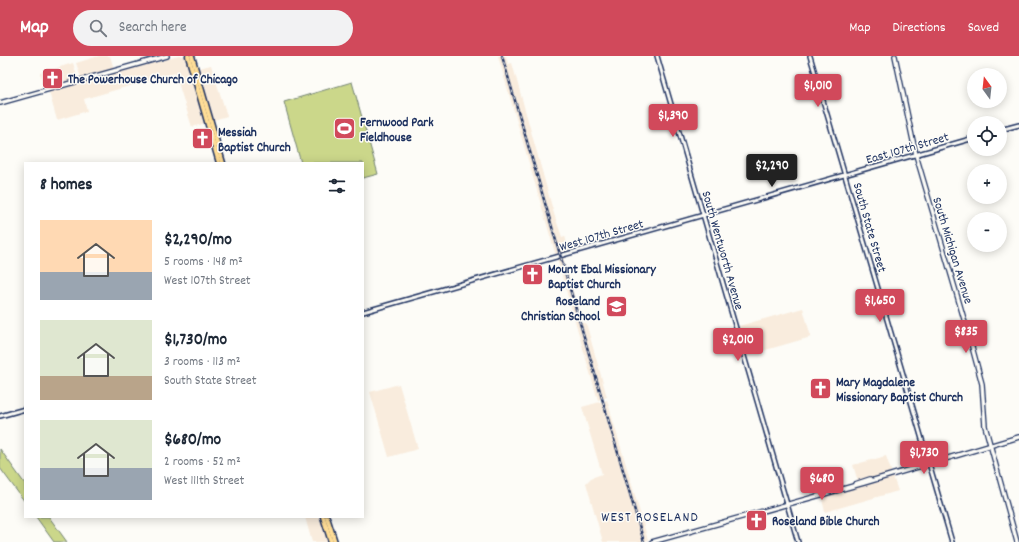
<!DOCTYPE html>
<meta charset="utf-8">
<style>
body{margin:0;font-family:Dekko,sans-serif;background:#f2f2f3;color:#1f2937;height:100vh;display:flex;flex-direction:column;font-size:15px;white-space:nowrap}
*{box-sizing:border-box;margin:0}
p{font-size:13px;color:#747a83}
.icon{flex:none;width:22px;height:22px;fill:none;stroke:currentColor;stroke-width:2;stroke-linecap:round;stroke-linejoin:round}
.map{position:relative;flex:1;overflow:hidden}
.details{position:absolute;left:24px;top:106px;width:340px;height:356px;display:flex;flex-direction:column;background:#fff;border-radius:0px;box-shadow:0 2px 10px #0003}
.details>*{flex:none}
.needle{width:26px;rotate:345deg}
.fabs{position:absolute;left:967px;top:12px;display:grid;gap:8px}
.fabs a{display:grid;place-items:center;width:40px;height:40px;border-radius:50%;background:#fff;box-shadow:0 2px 10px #0003;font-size:20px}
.price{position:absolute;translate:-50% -34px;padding:0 9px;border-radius:4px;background:#d1495b;color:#fff;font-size:13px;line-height:26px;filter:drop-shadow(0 1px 2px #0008)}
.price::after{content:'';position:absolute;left:50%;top:24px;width:12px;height:9px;margin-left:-6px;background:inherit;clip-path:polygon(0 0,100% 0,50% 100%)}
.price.active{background:#222;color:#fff}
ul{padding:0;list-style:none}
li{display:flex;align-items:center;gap:12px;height:100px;padding:0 16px}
li span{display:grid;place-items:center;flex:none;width:112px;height:80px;border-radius:0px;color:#555}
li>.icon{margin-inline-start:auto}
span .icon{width:48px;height:48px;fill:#fffc;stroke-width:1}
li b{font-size:17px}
h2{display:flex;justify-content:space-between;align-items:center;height:48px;padding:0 16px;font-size:17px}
header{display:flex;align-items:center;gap:24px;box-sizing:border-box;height:56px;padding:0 20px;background:#d1495b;color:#fff}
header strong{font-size:19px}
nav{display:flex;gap:22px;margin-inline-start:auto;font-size:14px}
.search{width:280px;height:36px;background:#f2f2f3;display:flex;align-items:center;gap:10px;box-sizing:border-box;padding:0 14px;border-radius:22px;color:#747a83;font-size:15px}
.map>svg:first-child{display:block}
</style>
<header>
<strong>Map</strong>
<div class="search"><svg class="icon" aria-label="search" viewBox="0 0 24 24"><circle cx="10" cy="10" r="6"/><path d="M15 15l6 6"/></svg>Search here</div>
<nav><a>Map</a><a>Directions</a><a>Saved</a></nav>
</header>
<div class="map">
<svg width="1019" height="486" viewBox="0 0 1019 486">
<rect width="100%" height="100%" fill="#fdfcf7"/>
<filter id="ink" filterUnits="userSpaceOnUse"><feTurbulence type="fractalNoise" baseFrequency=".025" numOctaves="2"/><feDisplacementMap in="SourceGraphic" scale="8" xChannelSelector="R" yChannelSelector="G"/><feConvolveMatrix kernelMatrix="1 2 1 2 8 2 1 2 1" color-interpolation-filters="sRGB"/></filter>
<g filter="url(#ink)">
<g fill="#f9ecdd">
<polygon points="99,0 110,0 114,13 81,22 76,7"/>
<polygon points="179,0 186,0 206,67 192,71 175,17 84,43 87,55 57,64 49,36"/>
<polygon points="498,0 506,0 508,8 512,7 554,158 562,181 565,180 569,196 556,200"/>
<polygon points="73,7 78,23 45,32 40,17"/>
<polygon points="211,9 227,60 214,64 199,12"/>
<polygon points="563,201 582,267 586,267 607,341 598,344 557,203"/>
<polygon points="803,252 811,281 748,299 739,270"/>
<polygon points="399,328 418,393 389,401 370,336"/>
<polygon points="607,344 648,484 642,486 603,486 586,427 591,422 602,418 582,351"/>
<polygon points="886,400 898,435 825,456 821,439 859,429 853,409"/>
<polygon points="305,461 321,461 328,486 312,486"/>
</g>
<g fill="#cbd78a" stroke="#738374">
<polygon points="352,26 378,118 363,122 363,107 301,107 284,46"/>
<polygon points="0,393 25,428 25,446 0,412"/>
<polygon points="36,461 49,461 67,486 54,486"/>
</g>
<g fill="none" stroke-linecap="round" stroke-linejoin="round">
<defs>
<g id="tertiary">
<polyline points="657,0 798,486"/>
<polyline points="810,0 952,486"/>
<polyline points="1000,74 1019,69"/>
<polyline points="363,256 974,82"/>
<polyline points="0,360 25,353"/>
</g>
<g id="secondary">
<polyline points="895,0 916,99 971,287 982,328 985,370 1017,486"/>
<polyline points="0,47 167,0"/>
<polyline points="855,428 870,423"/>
<polyline points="652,486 864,427 1019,381"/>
</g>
<g id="primary">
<polyline points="188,0 219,107"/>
<polyline points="192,0 223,107"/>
<polyline points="323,461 331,486"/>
<polyline points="327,461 335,486"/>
</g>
</defs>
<use href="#tertiary" stroke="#1b2f5e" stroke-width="6"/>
<use href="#secondary" stroke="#1b2f5e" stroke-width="6"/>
<use href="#primary" stroke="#1b2f5e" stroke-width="7"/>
<use href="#tertiary" stroke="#fdfcf7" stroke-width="3"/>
<use href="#secondary" stroke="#fdfcf7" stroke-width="3.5"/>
<use href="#primary" stroke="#ffdd96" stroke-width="4"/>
<defs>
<polyline id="rail" points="502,0 644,486"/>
</defs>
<use href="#rail" stroke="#1b2f5e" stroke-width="2.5"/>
<use href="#rail" stroke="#fdfcf7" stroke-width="1" stroke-dasharray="3" stroke-linecap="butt"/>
</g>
</g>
<defs>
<symbol id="church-square" viewBox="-11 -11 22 22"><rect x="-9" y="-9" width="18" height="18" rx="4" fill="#d1495b" stroke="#fdfcf7"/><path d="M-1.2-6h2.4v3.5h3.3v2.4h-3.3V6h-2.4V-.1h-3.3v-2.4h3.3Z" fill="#fff"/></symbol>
<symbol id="stadium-square" viewBox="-11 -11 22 22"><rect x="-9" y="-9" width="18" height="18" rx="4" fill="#d1495b" stroke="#fdfcf7"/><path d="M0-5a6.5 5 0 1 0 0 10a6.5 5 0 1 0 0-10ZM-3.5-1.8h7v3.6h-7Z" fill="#fff"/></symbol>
<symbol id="school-square" viewBox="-11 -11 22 22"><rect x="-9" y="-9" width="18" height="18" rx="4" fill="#d1495b" stroke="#fdfcf7"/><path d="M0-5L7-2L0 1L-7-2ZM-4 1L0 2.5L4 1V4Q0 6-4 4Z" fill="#fff"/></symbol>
</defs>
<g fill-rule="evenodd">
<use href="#church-square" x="40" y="10" width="25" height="25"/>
<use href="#stadium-square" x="332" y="60" width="25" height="25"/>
<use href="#church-square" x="190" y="70" width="25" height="25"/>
<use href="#church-square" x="520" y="206" width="25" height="25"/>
<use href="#school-square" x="604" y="238" width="25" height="25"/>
<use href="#church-square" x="808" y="320" width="25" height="25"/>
<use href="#church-square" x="744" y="452" width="25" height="25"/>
</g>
<g text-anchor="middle" stroke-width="3" stroke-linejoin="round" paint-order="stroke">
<g font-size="13" font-weight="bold" fill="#1b2f5e" stroke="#fdfcf7" text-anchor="start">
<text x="68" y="27">The Powerhouse Church of Chicago</text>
<text x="360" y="70">Fernwood Park<tspan x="360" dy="15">Fieldhouse</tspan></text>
<text x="218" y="80">Messiah<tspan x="218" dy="15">Baptist Church</tspan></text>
<text x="548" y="217">Mount Ebal Missionary<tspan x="548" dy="15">Baptist Church</tspan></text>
<text x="600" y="249" text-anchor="end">Roseland<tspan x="600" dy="15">Christian School</tspan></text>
<text x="836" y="330">Mary Magdalene<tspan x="836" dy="15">Missionary Baptist Church</tspan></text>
<text x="772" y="469">Roseland Bible Church</text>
</g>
<g font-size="13" fill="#1b2f5e" stroke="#fdfcf7">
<text transform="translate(907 91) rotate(-16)" y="5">East 107th Street</text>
<text transform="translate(871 171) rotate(74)" y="5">South State Street</text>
<text transform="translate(601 178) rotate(-16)" y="5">West 107th Street</text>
<text transform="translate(724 194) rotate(74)" y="5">South Wentworth Avenue</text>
<text transform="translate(954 194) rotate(73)" y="5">South Michigan Avenue</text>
</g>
<g font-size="14" letter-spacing="1" fill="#1b2f5e" stroke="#fdfcf7">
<text x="650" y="465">WEST ROSELAND</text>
</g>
</g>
</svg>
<div class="fabs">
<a><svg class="needle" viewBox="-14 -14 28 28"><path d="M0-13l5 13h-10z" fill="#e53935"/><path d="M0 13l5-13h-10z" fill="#747a83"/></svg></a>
<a><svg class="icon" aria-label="locate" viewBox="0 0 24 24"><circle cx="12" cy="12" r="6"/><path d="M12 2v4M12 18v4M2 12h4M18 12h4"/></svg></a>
<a>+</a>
<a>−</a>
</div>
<b class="price" style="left:818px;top:52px">$1,010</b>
<b class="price" style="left:673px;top:82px">$1,390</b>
<b class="price active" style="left:772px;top:132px">$2,290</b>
<b class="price" style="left:880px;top:267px">$1,650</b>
<b class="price" style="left:966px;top:298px">$835</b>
<b class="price" style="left:738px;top:306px">$2,010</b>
<b class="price" style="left:924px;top:419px">$1,730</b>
<b class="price" style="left:822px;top:445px">$680</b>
<section class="details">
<h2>8 homes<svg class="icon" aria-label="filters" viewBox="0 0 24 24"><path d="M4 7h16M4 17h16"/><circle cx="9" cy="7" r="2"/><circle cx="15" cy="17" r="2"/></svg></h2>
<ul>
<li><span style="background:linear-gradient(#ffd9b3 65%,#9aa5b1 0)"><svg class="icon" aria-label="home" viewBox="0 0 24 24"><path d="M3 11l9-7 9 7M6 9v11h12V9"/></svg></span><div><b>$2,290/mo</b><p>5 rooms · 148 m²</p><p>West 107th Street</p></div></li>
<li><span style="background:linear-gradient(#dfe7d0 70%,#b9a48a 0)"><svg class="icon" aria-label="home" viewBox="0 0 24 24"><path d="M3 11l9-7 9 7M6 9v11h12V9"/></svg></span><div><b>$1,730/mo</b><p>3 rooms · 113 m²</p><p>South State Street</p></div></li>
<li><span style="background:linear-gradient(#dfe7d0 60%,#9aa5b1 0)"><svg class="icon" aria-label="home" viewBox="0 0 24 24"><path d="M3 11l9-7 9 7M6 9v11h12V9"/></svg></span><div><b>$680/mo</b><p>2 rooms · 52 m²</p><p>West 111th Street</p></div></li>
</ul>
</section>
</div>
